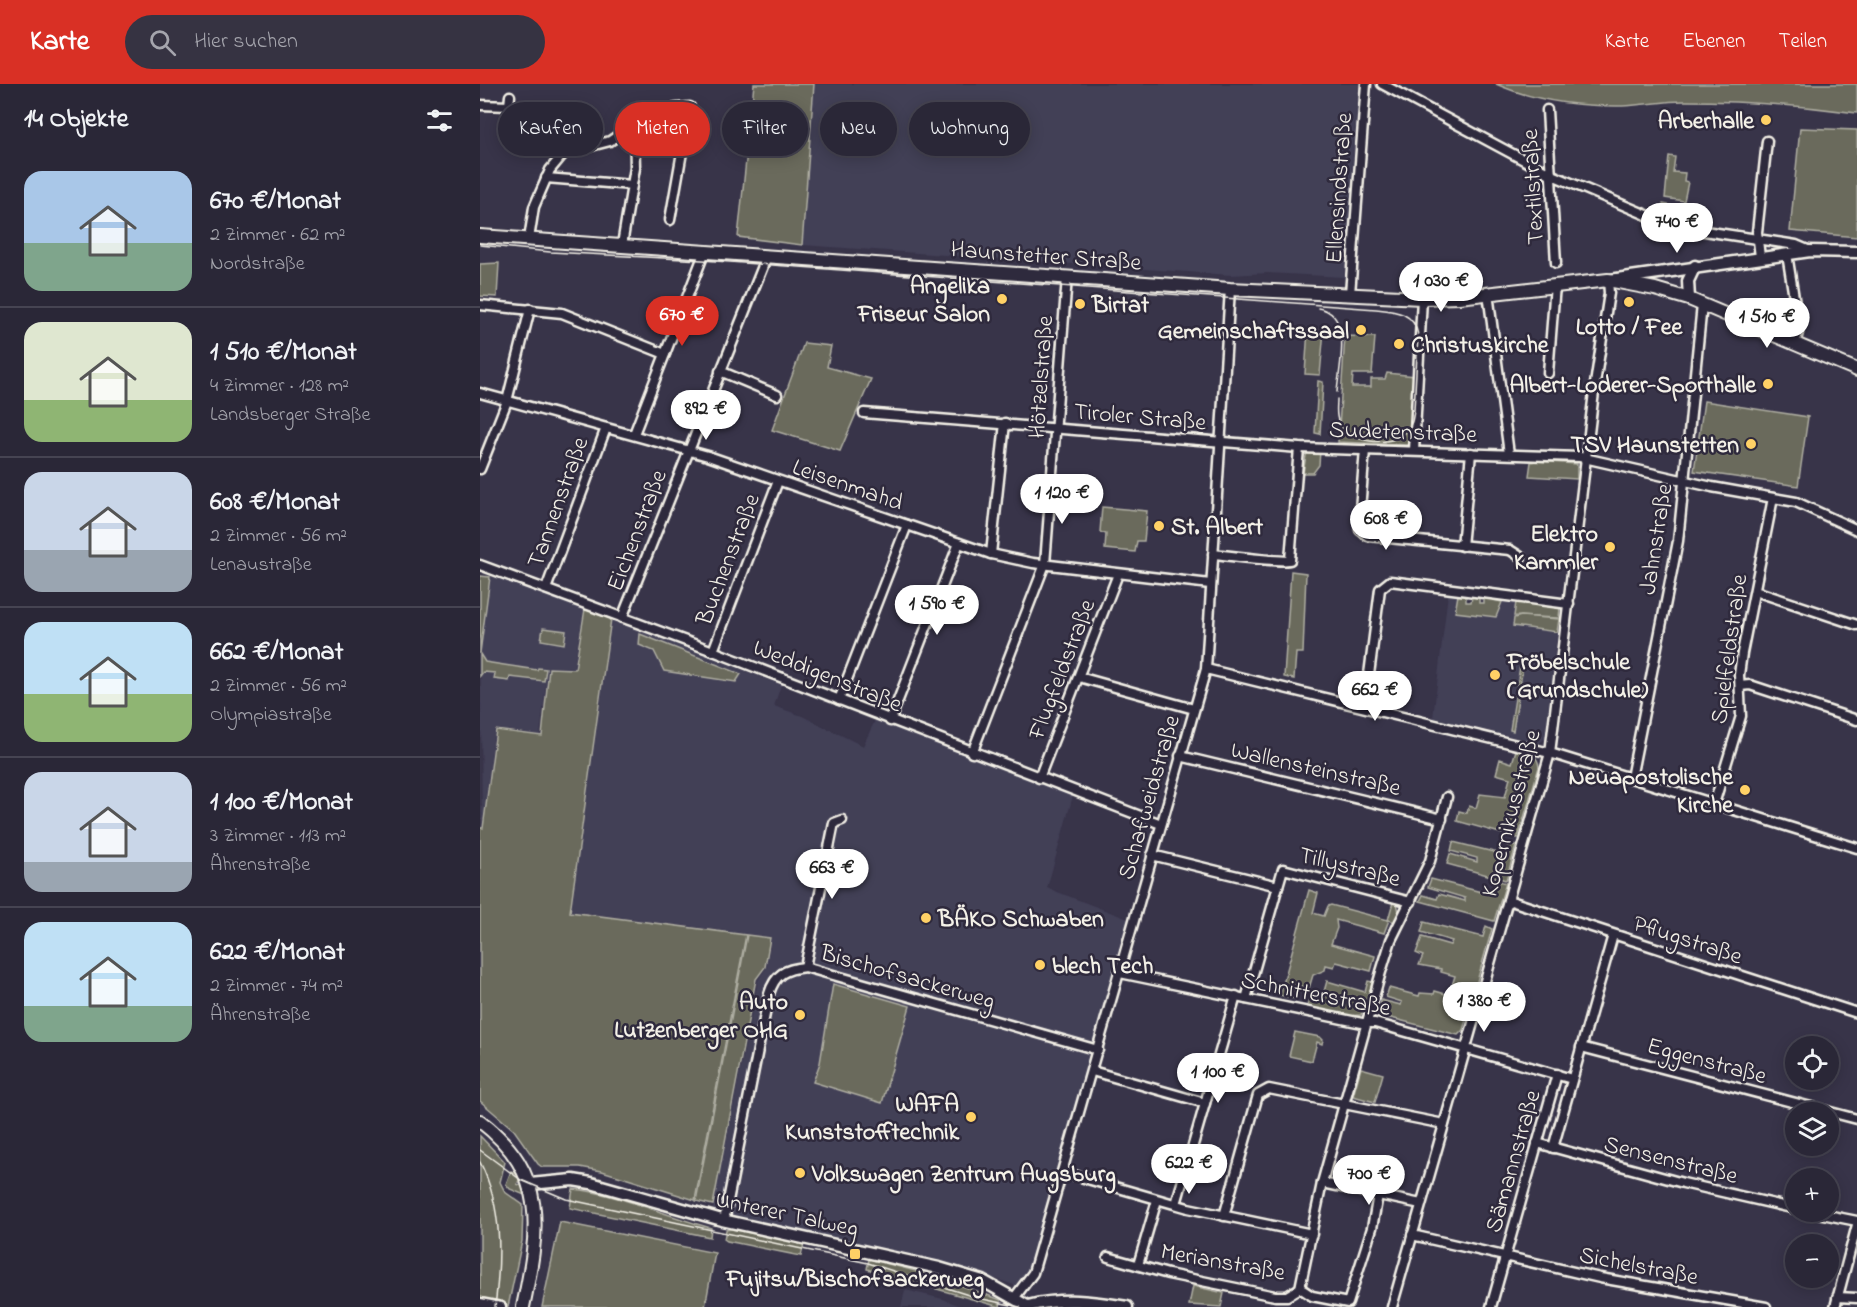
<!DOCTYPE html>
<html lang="de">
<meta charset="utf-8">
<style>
body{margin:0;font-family:"Indie Flower",sans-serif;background:#363342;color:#f1f3f6;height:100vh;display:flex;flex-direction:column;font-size:22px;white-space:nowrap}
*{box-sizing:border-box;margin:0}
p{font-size:20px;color:#a5a5ad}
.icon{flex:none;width:33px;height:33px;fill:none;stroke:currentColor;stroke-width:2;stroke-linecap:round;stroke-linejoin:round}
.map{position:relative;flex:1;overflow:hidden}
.panel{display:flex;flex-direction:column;background:#2a2737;width:480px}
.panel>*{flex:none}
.banner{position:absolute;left:18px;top:18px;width:570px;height:54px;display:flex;gap:12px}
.buttons{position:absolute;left:1305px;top:952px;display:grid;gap:12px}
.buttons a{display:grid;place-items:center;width:54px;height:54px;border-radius:50%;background:#2a2737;box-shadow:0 3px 15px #0003,0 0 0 2px #464452;font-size:30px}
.price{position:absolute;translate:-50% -51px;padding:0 14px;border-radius:21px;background:#fff;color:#222;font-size:20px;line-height:39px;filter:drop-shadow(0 2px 3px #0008)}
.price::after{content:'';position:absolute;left:50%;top:36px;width:18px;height:14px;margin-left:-9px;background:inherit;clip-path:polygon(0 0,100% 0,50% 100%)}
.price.on{background:#d93025;color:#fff}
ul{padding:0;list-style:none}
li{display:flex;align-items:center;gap:18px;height:150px;padding:0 24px}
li+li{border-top:2px solid #464452}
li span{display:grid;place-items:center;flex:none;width:168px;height:120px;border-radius:18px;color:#555}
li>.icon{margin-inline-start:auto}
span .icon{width:72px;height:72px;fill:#fffc;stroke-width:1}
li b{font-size:26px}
h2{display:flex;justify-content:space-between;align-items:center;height:72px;padding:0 24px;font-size:26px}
.pill{padding:0 21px;border-radius:27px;background:#2a2737;box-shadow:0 3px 15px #0003,0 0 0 2px #464452;font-size:21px;line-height:54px}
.pill.on{background:#d93025;color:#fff}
header{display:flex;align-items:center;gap:36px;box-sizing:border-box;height:84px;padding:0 30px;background:#d93025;color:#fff}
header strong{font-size:28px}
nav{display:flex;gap:33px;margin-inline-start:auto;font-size:21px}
.search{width:420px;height:54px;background:#363342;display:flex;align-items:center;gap:15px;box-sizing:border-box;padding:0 21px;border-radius:33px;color:#a5a5ad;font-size:22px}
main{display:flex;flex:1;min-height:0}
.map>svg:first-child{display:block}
</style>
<header>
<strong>Karte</strong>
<div class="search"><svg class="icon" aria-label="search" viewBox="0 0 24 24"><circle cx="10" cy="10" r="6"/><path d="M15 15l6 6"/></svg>Hier suchen</div>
<nav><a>Karte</a><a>Ebenen</a><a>Teilen</a></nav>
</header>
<main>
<section class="panel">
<h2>14 Objekte<svg class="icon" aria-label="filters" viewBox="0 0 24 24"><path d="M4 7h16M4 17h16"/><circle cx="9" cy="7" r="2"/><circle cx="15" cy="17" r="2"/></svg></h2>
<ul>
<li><span style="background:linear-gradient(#a9c7e8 60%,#7fa58c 0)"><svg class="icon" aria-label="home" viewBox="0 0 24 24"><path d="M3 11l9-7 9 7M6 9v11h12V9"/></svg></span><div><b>670 €/Monat</b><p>2 Zimmer · 62 m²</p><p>Nordstraße</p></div></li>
<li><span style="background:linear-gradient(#dfe7d0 65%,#8fb573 0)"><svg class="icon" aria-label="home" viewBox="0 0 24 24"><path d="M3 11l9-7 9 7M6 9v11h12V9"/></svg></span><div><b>1 510 €/Monat</b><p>4 Zimmer · 128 m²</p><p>Landsberger Straße</p></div></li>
<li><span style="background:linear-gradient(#c9d6e8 65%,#9aa5b1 0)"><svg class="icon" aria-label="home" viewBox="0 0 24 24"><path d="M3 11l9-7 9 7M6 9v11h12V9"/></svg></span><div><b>608 €/Monat</b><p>2 Zimmer · 56 m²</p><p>Lenaustraße</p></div></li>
<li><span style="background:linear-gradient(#bfe0f5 60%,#8fb573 0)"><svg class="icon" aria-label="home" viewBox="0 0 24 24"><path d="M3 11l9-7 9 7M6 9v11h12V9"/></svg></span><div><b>662 €/Monat</b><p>2 Zimmer · 56 m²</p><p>Olympiastraße</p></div></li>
<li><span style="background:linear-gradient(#c9d6e8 75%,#9aa5b1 0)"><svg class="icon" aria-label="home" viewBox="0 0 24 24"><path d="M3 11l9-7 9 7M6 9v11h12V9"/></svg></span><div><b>1 100 €/Monat</b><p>3 Zimmer · 113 m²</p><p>Ährenstraße</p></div></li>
<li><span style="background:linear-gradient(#bfe0f5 70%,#7fa58c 0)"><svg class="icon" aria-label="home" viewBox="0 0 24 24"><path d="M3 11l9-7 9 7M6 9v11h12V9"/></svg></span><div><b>622 €/Monat</b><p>2 Zimmer · 74 m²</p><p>Ährenstraße</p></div></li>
</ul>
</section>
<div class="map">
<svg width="1377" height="1223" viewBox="0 0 1377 1223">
<rect width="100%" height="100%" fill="#383449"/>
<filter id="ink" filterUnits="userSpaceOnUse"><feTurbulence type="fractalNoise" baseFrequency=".0167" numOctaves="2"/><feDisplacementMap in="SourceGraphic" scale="12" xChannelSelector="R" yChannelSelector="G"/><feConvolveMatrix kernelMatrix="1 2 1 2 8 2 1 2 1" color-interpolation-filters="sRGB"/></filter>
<g filter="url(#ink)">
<g fill="#423f57">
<polygon points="334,0 879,0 864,193 787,189 751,191 322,161"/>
<polygon points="0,492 21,494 104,525 94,584 68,583 60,651 15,645 2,744"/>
<polygon points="968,509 986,512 986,518 991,518 992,513 999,514 999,519 1004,519 1004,514 1080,524 1065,655 1059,659 953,634"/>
<polygon points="132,535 301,601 294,622 322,632 383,662 399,628 594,708 567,804 648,835 550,1188 537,1202 501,1190 232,1129 278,896 286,884 291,853 91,827"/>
<polygon points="425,1206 463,1215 483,1223 421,1223"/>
</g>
<g fill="#6a6b5c" stroke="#afaea2" stroke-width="1.5">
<polygon points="274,0 334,0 322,161 258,153"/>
<path d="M 1016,0 L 1377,0 L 1377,29 C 1319,21 1263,17 1204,17 C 1182,17 1159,22 1136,22 C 1095,22 1054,17 1016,0 Z"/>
<polygon points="1320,44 1377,46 1377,153 1310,147"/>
<polygon points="1189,72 1195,73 1193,88 1205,89 1204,97 1208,98 1204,117 1185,114"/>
<polygon points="1183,120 1193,122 1198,130 1219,134 1214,139 1179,129 1179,123"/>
<polygon points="19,179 17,213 0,212 0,180"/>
<polygon points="828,245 844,246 840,291 825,290"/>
<polygon points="865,252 895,253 892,290 873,290 872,303 891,303 891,295 905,295 907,289 935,292 928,361 858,358"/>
<polygon points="324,259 351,262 347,283 391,295 360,367 292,346"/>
<polygon points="838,297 843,298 840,350 835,349"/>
<polygon points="1224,317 1328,333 1318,402 1214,387"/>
<polygon points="827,366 840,366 839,381 833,389 823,389"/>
<polygon points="1056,377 1097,380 1097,395 1049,392 1051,378"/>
<polygon points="622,423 667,427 664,457 657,457 655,468 625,465 626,450 620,448"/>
<polygon points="811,487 826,489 823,569 816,569 814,595 804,593"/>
<polygon points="0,492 10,493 0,569"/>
<polygon points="978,511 986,512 986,518 991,518 992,513 999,514 999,519 1004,519 1004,514 1022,518 1016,533 975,528"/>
<polygon points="1036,518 1080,524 1079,534 1034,532"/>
<polygon points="105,525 131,535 90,828 266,851 215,1116 122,1087 100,1083 62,1083 58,1080 34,1046 0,1017 0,744 3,744 16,646 62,652 69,584 95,585"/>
<polygon points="1041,532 1079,535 1077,548 1033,542 1034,534"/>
<polygon points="63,544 86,547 84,560 61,556"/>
<polygon points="160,550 261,590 256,598 184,587 174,567 159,561"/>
<polygon points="0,570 5,578 57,586 58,584 66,585 64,597 30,593 29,597 14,595 15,589 3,588 0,592"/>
<polygon points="1041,576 1044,576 1033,647 1030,646"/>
<path d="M 1036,666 C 1048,668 1058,670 1059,683 L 1038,754 L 977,737 L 979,727 L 987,729 L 989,722 L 996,724 L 1000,710 L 1025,713 L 1030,694 L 1016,690 L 1020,675 L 1032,679 Z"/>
<polygon points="973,758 1026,771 1029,760 1036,762 1026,796 967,780 970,770 997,778 997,774 971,767"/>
<polygon points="951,795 1013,811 1018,797 1026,799 1014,837 940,817 943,811 957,815 959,810 985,817 985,814 948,803"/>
<polygon points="829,806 838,809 833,829 844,832 848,822 851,821 908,836 913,818 917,819 919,828 915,838 909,836 904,849 856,836 857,844 851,860 895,872 891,887 856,878 854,883 846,881 845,886 833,891 829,904 820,902 816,915 800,911"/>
<polygon points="944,838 1003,853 1006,842 1012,845 983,946 978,951 907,933 900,926 901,916 921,921 922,918 906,913 909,904 939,912 940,909 954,910 955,907 969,911 975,892 961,888 961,885 939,881 943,872 936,869 942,853 970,861 972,857 941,848"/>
<polygon points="267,851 290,854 285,883 276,895 233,1121 216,1117"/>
<polygon points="847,897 885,908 888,897 893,898 881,931 868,932 827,923 829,915 841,918"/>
<polygon points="353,900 430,922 402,1019 333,998 340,979"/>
<polygon points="815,948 840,953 843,956 842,960 837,958 832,977 809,972"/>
<polygon points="881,984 903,990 895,1018 873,1012"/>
<polygon points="0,1052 25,1078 20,1098 25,1108 43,1121 42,1157 28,1223 0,1223"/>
<polygon points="31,1087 41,1093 37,1100 45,1103 47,1112 30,1105 26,1100"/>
<path d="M 93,1105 C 141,1110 185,1132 231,1144 L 230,1153 L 90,1124 Z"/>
<polygon points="80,1138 235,1169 225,1223 62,1223"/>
<polygon points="251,1145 324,1160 321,1172 247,1157 244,1155 246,1146"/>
<polygon points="389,1175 455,1192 521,1216 520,1223 387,1185"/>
<polygon points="713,1202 744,1209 741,1223 709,1221"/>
</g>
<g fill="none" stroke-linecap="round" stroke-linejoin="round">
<defs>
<g id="minor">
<polyline points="902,0 1070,90 1181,137 1205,144 1316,161 1330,167"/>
<polyline points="0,21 29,22 30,12"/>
<polyline points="1067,26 1076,179"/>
<polyline points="66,94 152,101 155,84 154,39"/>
<polyline points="49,155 54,123 70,86 84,69 130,57 176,26 210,23 190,136"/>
<polyline points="142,161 152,101"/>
<polyline points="1307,170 1319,245 1315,260"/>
<polyline points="1280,173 1277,148 1287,57"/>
<polyline points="1008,209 1029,370"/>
<polyline points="870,210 886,0"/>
<polyline points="0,221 82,229 185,270"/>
<polyline points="240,287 297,311"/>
<polyline points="1068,289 1075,201"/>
<polyline points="0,309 228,372 511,470 553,479 730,500"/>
<polyline points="384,329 819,364 1100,373 1232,403 1316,418 1377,446"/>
<polyline points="154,350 225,167"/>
<polyline points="885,366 879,437 880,446 888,452 1030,466 1041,473"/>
<polyline points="934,367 942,214"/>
<polyline points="0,385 27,317 50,225"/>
<polyline points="982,462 991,369"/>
<polyline points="511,470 525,339"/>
<path d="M 733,470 C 746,471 804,479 810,476 L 819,364"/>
<polyline points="0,481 233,567 681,740"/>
<polyline points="66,505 126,344"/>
<polyline points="1275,507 1377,541"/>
<polyline points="142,534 287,172"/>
<polyline points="233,567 298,397"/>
<polyline points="726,585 1070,669 1377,764"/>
<polyline points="599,593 714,625"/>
<polyline points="1260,602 1270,601 1377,636"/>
<polyline points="359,616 427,441"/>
<polyline points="885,622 900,505 910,497 1089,520"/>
<polyline points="410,637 479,459"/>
<polyline points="492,669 565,480 587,193"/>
<polyline points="700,672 962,735"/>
<polyline points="559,694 638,490"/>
<polyline points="1151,694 1198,457 1222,221"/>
<polyline points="1234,720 1261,632 1259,591 1262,569 1293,414"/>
<polyline points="672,771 798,802 803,785 931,818"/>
<polyline points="1028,816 1377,929"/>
<polyline points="325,883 353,744 354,739 362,736"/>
<polyline points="640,889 882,939 895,939 1092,995"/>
<polyline points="766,915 798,802"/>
<polyline points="1101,963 1377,1035"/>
<polyline points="612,987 725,1019"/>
<polyline points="1057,1059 1203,1099 1316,1125"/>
<polyline points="1073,1064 1133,851"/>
<polyline points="583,1088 708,1124 832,1150"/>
<polyline points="842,1099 941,1120"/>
<polyline points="696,1120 756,912"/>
<polyline points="1332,1128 1377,1137"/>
<polyline points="744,1132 778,1011 789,1005 964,1040"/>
<path d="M 244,1137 L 289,910 C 295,890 305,885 325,883 L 618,966"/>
<polyline points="932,1151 1120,1194 1286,1223"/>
<polyline points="628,1173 688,1190 795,1212 807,1212 820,1204 842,1099 901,888 911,856 950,777 967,713"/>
<polyline points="658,1181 677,1116"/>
<polyline points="820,1204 832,1212 868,1219 892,1144 898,1111"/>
<polyline points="535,1213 553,1189 726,585 750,205"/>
<polyline points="1357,1213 1377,1214"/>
<polyline points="0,1219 21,1223"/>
<polyline points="912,1223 1070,669 1115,300 1129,209 1128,196"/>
<polyline points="1011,1223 1077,990"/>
<polyline points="1355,1223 1377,1141"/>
</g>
<g id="tertiary">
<polyline points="1130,196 1330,167 1377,168"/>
<polyline points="1209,215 1208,197 1215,182"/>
<polyline points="50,1100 93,1096 111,1099 242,1136 459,1184 503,1197 549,1223"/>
<path d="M 548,1222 C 582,1213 613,1217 647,1223"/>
</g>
<g id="secondary">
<polyline points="0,152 750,205 942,214 979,213 1128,196 1175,205 1209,215 1377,286"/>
<path d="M 0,1037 C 69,1090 59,1146 43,1223"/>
</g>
</defs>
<use href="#minor" stroke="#f4f1e8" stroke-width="13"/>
<use href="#tertiary" stroke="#f4f1e8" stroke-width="15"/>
<use href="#secondary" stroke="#f4f1e8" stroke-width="16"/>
<use href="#minor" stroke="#2f2a3d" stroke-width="8"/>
<use href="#tertiary" stroke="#2f2a3d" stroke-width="10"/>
<use href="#secondary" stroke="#2f2a3d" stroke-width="12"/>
<g stroke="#f4f1e8" stroke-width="1.5">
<path d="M 0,161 L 70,168 L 222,176 L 896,225 C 915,227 934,228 938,251 L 934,326 C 933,334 932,342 926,348 C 911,364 868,359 859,339 C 855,331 857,323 857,315"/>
<path d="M 838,224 C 874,230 859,282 857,308"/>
<polyline points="0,1066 41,1096 86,1115 388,1179 498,1214 540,1223"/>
<path d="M 0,1078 C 23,1124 21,1174 15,1223"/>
</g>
</g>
</g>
<g fill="#ffd166" stroke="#2f2a3d" stroke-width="2">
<circle cx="1286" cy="36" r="6"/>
<circle cx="522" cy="215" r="6"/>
<circle cx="1149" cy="218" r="6"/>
<circle cx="600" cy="220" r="6"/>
<circle cx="881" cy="246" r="6"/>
<circle cx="919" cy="260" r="6"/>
<circle cx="1288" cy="300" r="6"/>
<circle cx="1271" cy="360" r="6"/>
<circle cx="679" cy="442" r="6"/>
<circle cx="1130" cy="463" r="6"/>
<circle cx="1015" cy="591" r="6"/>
<circle cx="1265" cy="706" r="6"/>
<circle cx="446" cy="834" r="6"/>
<circle cx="560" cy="881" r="6"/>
<circle cx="320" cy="931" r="6"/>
<circle cx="491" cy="1033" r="6"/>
<circle cx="320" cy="1089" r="6"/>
<rect x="369" y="1164" width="12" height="12" rx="3"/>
</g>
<g text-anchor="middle" stroke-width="5" stroke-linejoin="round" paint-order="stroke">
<g font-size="24" font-weight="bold" fill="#f4f1e8" stroke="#2f2a3d" text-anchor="end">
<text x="1274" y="44">Arberhalle</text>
<text x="510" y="209">Angelika<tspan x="510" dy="28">Friseur Salon</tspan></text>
<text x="612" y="228" text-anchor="start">Birtat</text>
<text x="1149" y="250" text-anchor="middle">Lotto / Fee</text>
<text x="869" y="254">Gemeinschaftssaal</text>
<text x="931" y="268" text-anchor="start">Christuskirche</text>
<text x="1276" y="308">Albert-Loderer-Sporthalle</text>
<text x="1259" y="368">TSV Haunstetten</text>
<text x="691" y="450" text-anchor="start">St. Albert</text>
<text x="1118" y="457">Elektro<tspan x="1118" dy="28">Kammler</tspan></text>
<text x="1027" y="585" text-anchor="start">Fröbelschule<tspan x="1027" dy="28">(Grundschule)</tspan></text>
<text x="1253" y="700">Neuapostolische<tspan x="1253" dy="28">Kirche</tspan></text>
<text x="458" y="842" text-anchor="start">BÄKO Schwaben</text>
<text x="572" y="889" text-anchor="start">blech Tech</text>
<text x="308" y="925">Auto<tspan x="308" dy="28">Lutzenberger OHG</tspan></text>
<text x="479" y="1027">WAFA<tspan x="479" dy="28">Kunststofftechnik</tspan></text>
<text x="332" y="1097" text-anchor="start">Volkswagen Zentrum Augsburg</text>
<text x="375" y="1202" text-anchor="middle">Fujitsu/Bischofsackerweg</text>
</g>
<g font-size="24" fill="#f4f1e8" stroke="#2f2a3d">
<text transform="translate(1052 103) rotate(-93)" y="8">Textilstraße</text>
<text transform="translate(858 104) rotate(-86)" y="8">Ellensindstraße</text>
<text transform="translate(566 171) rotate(4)" y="8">Haunstetter Straße</text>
<text transform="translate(560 293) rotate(-86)" y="8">Hötzelstraße</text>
<text transform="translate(660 332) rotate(5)" y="8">Tiroler Straße</text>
<text transform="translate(923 347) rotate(2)" y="8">Sudetenstraße</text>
<text transform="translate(368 400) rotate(19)" y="8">Leisenmahd</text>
<text transform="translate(77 418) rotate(-70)" y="8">Tannenstraße</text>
<text transform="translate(156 446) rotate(-69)" y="8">Eichenstraße</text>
<text transform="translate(1175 455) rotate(-81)" y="8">Jahnstraße</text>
<text transform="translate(247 475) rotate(-69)" y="8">Buchenstraße</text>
<text transform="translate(1248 565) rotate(-82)" y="8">Spielfeldstraße</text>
<text transform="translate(581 585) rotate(-69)" y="8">Flugfeldstraße</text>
<text transform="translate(348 591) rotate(22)" y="8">Weddigenstraße</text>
<text transform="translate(836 684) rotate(13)" y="8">Wallensteinstraße</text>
<text transform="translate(668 713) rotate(-74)" y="8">Schafweidstraße</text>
<text transform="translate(1030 729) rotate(-75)" y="8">Kopernikusstraße</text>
<text transform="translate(870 782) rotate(14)" y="8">Tillystraße</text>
<text transform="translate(1208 855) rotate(18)" y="8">Pflugstraße</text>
<text transform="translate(428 892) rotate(16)" y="8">Bischofsackerweg</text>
<text transform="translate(836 909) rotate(11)" y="8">Schnitterstraße</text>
<text transform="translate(1227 976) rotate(15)" y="8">Eggenstraße</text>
<text transform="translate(1191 1075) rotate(14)" y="8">Sensenstraße</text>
<text transform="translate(1032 1077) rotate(-74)" y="8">Sämannstraße</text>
<text transform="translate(307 1129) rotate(12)" y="8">Unterer Talweg</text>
<text transform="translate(743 1177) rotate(10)" y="8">Merianstraße</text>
<text transform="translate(1159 1181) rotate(11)" y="8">Sichelstraße</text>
</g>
</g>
</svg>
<div class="buttons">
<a><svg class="icon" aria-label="locate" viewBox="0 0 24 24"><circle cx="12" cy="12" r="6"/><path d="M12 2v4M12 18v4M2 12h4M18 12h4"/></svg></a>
<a><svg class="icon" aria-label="layers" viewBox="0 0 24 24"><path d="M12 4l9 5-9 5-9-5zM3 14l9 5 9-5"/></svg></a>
<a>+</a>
<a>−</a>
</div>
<b class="price" style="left:1197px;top:170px">740 €</b>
<b class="price" style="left:961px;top:229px">1 030 €</b>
<b class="price on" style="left:202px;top:263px">670 €</b>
<b class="price" style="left:1287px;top:265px">1 510 €</b>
<b class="price" style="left:226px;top:357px">892 €</b>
<b class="price" style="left:582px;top:441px">1 120 €</b>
<b class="price" style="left:906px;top:467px">608 €</b>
<b class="price" style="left:457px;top:552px">1 590 €</b>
<b class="price" style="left:895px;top:638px">662 €</b>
<b class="price" style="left:352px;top:816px">663 €</b>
<b class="price" style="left:1004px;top:949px">1 380 €</b>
<b class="price" style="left:738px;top:1020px">1 100 €</b>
<b class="price" style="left:709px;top:1111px">622 €</b>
<b class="price" style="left:889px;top:1122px">700 €</b>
<div class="banner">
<a class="pill">Kaufen</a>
<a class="pill on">Mieten</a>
<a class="pill">Filter</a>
<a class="pill">Neu</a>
<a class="pill">Wohnung</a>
</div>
</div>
</main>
